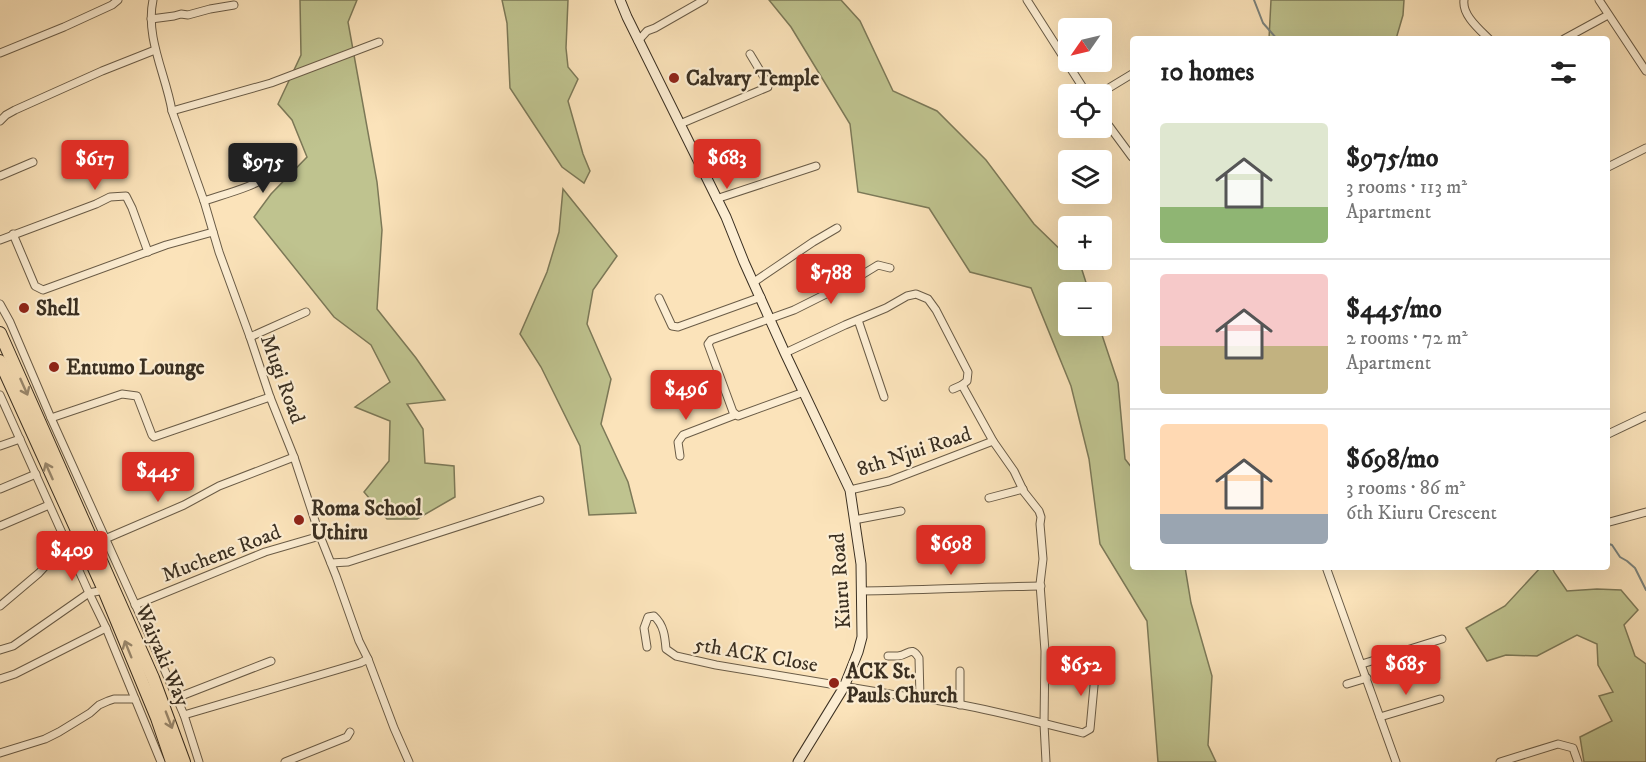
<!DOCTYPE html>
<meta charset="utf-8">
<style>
body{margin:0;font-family:"IM FELL DW Pica",serif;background:#f2f2f2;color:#222;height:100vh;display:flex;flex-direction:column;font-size:22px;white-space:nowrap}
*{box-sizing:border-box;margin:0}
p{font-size:20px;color:#767676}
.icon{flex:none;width:33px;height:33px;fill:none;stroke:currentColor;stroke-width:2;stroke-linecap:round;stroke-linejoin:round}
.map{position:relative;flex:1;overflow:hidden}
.panel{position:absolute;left:1130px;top:36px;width:480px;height:534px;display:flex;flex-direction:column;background:#fff;border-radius:6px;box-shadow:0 6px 24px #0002}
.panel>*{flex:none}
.needle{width:39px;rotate:236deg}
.buttons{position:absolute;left:1058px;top:18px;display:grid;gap:12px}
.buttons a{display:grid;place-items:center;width:54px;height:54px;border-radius:6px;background:#fff;box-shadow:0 6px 24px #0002;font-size:30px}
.price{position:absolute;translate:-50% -51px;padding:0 14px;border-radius:6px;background:#d93025;color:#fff;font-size:20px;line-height:39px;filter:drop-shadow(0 2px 3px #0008)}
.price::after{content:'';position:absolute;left:50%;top:36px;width:18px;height:14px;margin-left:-9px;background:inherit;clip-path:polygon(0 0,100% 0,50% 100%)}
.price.current{background:#222;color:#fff}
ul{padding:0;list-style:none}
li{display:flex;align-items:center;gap:18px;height:150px;padding:0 30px}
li+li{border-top:2px solid #e0e0e0}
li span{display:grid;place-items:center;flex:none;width:168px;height:120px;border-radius:6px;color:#555}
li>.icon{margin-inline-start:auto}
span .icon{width:72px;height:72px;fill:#fffc;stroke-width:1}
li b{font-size:26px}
h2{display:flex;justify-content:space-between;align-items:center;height:72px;padding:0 30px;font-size:26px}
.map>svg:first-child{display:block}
</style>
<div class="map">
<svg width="1646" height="762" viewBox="0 0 1646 762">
<rect width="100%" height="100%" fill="#fbe3ba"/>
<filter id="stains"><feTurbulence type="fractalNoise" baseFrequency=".00333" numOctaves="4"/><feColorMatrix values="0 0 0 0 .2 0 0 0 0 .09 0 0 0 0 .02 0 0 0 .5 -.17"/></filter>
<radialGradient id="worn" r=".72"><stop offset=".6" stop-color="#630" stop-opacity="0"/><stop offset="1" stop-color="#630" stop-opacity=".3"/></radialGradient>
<g fill="#bfc38f" stroke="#7c7958" stroke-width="1.5">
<polygon points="300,0 357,0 348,22 377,182 382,230 377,309 416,358 445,400 407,404 423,429 425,463 454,466 455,497 417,519 387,519 364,492 389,461 390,421 355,407 390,382 371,345 334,317 254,217 271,194 307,157 292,120 278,104 301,55"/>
<polygon points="502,0 568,0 566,48 568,67 578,79 568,101 583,154 590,171 584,183 562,167 510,88 507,23"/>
<polygon points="769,0 841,0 860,21 893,91 937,111 986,160 1034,224 1068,257 1068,260 1071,260 1082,270 1089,292 1068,292 1068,326 1099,326 1118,383 1125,459 1132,468 1132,567 1185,567 1191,603 1212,676 1208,745 1216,762 1158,762 1147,621 1100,544 1089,459 1071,386 1031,288 970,272 929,208 858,192 850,124 791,27"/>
<polygon points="1271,0 1404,0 1403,15 1396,39 1269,39"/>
<polygon points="563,189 617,256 593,290 587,324 611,379 601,424 628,482 636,513 589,515 580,446 541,367 520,334 547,272 559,232"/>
<polygon points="1541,567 1552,567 1554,572 1567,591 1597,589 1621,590 1638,610 1624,625 1635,656 1646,664 1646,762 1584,762 1580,737 1612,721 1599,696 1613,692 1598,665 1597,644 1577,635 1537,656 1506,655 1487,661 1466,628 1505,606"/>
</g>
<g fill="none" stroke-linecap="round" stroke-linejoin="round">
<g stroke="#7a837e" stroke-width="2">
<polyline points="1254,0 1263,23 1277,39"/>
<polyline points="1606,543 1612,545 1620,557 1627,561 1635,568 1646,590"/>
</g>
<defs>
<g id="street">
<path d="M 153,0 C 145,37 166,75 172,111 L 204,201 L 219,252 L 250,337 L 270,397 L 294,457 L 320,536 L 336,576 L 359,641 L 368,659 L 394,728 L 409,762"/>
<polyline points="1027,0 1087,94"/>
<path d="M 1464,0 C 1462,15 1479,29 1489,39"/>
<polyline points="1599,0 1646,71"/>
<polyline points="151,19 174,16 181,14 188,15 210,9 234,5"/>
<polyline points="1564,39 1608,15"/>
<polyline points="638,41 647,31 655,28 704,0"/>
<polyline points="0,53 64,27 112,5 118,0"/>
<polyline points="1099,94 1132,74"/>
<polyline points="172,111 271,83 379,42"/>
<polyline points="1101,115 1132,157"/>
<polyline points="0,121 6,115 15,110 102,71 155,50"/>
<polyline points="680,124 768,87 768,84 750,54"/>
<polyline points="1606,168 1646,148"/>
<polyline points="0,176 33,162"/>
<polyline points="716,199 816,166"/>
<path d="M 204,201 C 228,193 254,187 275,172 C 283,167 288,157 292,149"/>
<polyline points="13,234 35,286 43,290 166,245 213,232"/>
<polyline points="0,240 96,204 110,197 126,196 132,208 148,252"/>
<polyline points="754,282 813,242 837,228"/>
<polyline points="659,298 672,326 678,327 761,297"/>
<polyline points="0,304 10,322 51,418 158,655 184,715 199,762"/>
<polyline points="858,320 884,397"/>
<polyline points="250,337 306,312"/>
<polyline points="785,353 845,325 886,308 907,296 916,294 928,299 936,310 968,372 967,381 962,385"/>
<polyline points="953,389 962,385 993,441"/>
<polyline points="804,392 738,416 733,412 708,344 711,340 794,310 850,282 878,265 890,268"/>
<polyline points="0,395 89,593 106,628 161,762"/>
<polyline points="51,418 122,394 137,396 152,435 154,437 270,397"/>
<polyline points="1606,435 1646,416"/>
<polyline points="0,446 20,439"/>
<polyline points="680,456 678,442 683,435 735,415"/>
<polyline points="0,489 36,474"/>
<polyline points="850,490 889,481 993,441 1014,471 1024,492 1039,511 1041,517 1040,524 1043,559 1040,584 1045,651 1044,724 1046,762"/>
<polyline points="989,498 1023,489"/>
<polyline points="854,520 901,511"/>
<polyline points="1606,523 1646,512"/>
<polyline points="0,526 49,505"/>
<polyline points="105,539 184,505 219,486 294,457"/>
<polyline points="331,563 348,562 540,500"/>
<polyline points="1326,567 1396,762"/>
<path d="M 861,591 C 921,590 981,587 1041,586"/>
<polyline points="135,605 265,552 320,536"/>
<polyline points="0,606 39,573 51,560 71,552"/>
<path d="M 647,647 L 644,628 L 648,617 L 654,616 C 664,625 665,637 666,649 L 676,656 L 716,665 L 896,695 C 959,701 1021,718 1083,733 L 1090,729 L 1095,675"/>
<polyline points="0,650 13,646 89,593 104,590"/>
<path d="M 888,656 C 891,656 895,656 898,656 C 909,655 911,645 919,658 L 920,698"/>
<polyline points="1362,664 1442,639"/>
<polyline points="0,679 15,674 106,628"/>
<polyline points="1347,684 1367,678"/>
<polyline points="176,698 271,661"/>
<polyline points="960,705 960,671"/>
<polyline points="184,715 360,663 368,659"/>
<polyline points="1380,717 1440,699"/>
<polyline points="0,753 45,739 59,732 90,713 99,705 108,701 114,699 135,699"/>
<polyline points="285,762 347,737 350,732"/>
<polyline points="1500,762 1558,744 1573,748 1578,762"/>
</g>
<polyline id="secondary" points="620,0 627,17 726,217 744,262 785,353 850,490 861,564 862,637 858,652 844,687 798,762"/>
<g id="highway">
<polyline points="0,333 153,678 184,762"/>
<polyline points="0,361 104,590 157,718 172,762"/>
</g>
</defs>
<use href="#street" stroke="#6a5c47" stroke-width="9"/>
<use href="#secondary" stroke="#3a2f21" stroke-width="11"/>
<use href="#highway" stroke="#3a2f21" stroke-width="14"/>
<use href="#street" stroke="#fcedd2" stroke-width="7"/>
<use href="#secondary" stroke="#fcedd2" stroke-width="9"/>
<use href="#highway" stroke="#fbe3ba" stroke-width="12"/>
</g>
<defs><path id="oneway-shaft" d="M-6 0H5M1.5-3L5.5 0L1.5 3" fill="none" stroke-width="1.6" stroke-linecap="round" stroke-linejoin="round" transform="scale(1.5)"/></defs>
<g stroke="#9a896e">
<use href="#oneway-shaft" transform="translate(24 387) rotate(66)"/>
<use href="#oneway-shaft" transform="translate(49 471) rotate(-114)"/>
<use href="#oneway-shaft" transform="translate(128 649) rotate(-112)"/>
<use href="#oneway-shaft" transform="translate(169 720) rotate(69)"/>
</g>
<g fill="#8f2418" stroke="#fcedd2" stroke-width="2">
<circle cx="674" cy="78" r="6"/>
<circle cx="24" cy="308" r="6"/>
<circle cx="54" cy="367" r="6"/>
<circle cx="299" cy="520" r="6"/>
<circle cx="834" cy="683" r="6"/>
</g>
<g text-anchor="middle" stroke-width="4.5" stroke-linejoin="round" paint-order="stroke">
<g font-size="21" font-weight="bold" fill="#3a2f21" stroke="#fcedd2" text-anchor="start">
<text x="686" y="85">Calvary Temple</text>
<text x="36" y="315">Shell</text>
<text x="66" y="374">Entumo Lounge</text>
<text x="311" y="515">Roma School<tspan x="311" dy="24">Uthiru</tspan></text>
<text x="846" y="678">ACK St.<tspan x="846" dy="24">Pauls Church</tspan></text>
</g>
<g font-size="21" fill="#3a2f21" stroke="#fcedd2">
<text transform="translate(283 379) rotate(70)" y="7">Mugi Road</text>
<text transform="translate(914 451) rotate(-18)" y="7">8th Njui Road</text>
<text transform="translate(221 553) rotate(-21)" y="7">Muchene Road</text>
<text transform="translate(840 581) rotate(-94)" y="7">Kiuru Road</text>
<text transform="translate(756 654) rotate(10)" y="7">5th ACK Close</text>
<text transform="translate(163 655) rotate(67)" y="7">Waiyaki Way</text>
</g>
</g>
<rect width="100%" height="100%" filter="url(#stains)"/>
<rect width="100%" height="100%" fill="url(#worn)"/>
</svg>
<div class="buttons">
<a><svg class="needle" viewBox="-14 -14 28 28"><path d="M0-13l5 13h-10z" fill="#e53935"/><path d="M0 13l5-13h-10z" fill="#767676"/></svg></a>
<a><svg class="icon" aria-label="locate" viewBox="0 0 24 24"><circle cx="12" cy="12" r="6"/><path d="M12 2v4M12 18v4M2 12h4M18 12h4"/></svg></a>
<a><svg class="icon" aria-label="layers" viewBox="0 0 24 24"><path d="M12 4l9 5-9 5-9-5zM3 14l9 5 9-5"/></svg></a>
<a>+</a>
<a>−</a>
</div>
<b class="price" style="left:727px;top:190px">$683</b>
<b class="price" style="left:95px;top:191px">$617</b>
<b class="price current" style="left:263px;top:194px">$975</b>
<b class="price" style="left:831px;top:305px">$788</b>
<b class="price" style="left:686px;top:421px">$496</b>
<b class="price" style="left:158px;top:503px">$445</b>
<b class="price" style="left:951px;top:576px">$698</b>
<b class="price" style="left:72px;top:582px">$409</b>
<b class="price" style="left:1406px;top:696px">$685</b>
<b class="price" style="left:1081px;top:697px">$652</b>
<section class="panel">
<h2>10 homes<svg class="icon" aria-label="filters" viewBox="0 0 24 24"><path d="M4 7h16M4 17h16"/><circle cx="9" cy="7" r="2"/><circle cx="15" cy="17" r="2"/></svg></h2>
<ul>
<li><span style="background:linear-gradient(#dfe7d0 70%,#8fb573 0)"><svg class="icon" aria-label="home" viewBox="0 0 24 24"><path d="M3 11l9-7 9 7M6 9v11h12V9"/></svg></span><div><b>$975/mo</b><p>3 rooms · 113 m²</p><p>Apartment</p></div></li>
<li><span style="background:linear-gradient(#f6c9c9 60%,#c2b280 0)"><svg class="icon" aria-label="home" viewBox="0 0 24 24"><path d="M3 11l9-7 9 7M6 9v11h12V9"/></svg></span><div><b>$445/mo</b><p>2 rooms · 72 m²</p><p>Apartment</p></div></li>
<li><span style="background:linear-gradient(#ffd9b3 75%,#9aa5b1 0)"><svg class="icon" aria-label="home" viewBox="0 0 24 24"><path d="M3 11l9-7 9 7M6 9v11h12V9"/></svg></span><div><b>$698/mo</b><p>3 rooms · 86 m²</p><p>6th Kiuru Crescent</p></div></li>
</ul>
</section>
</div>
